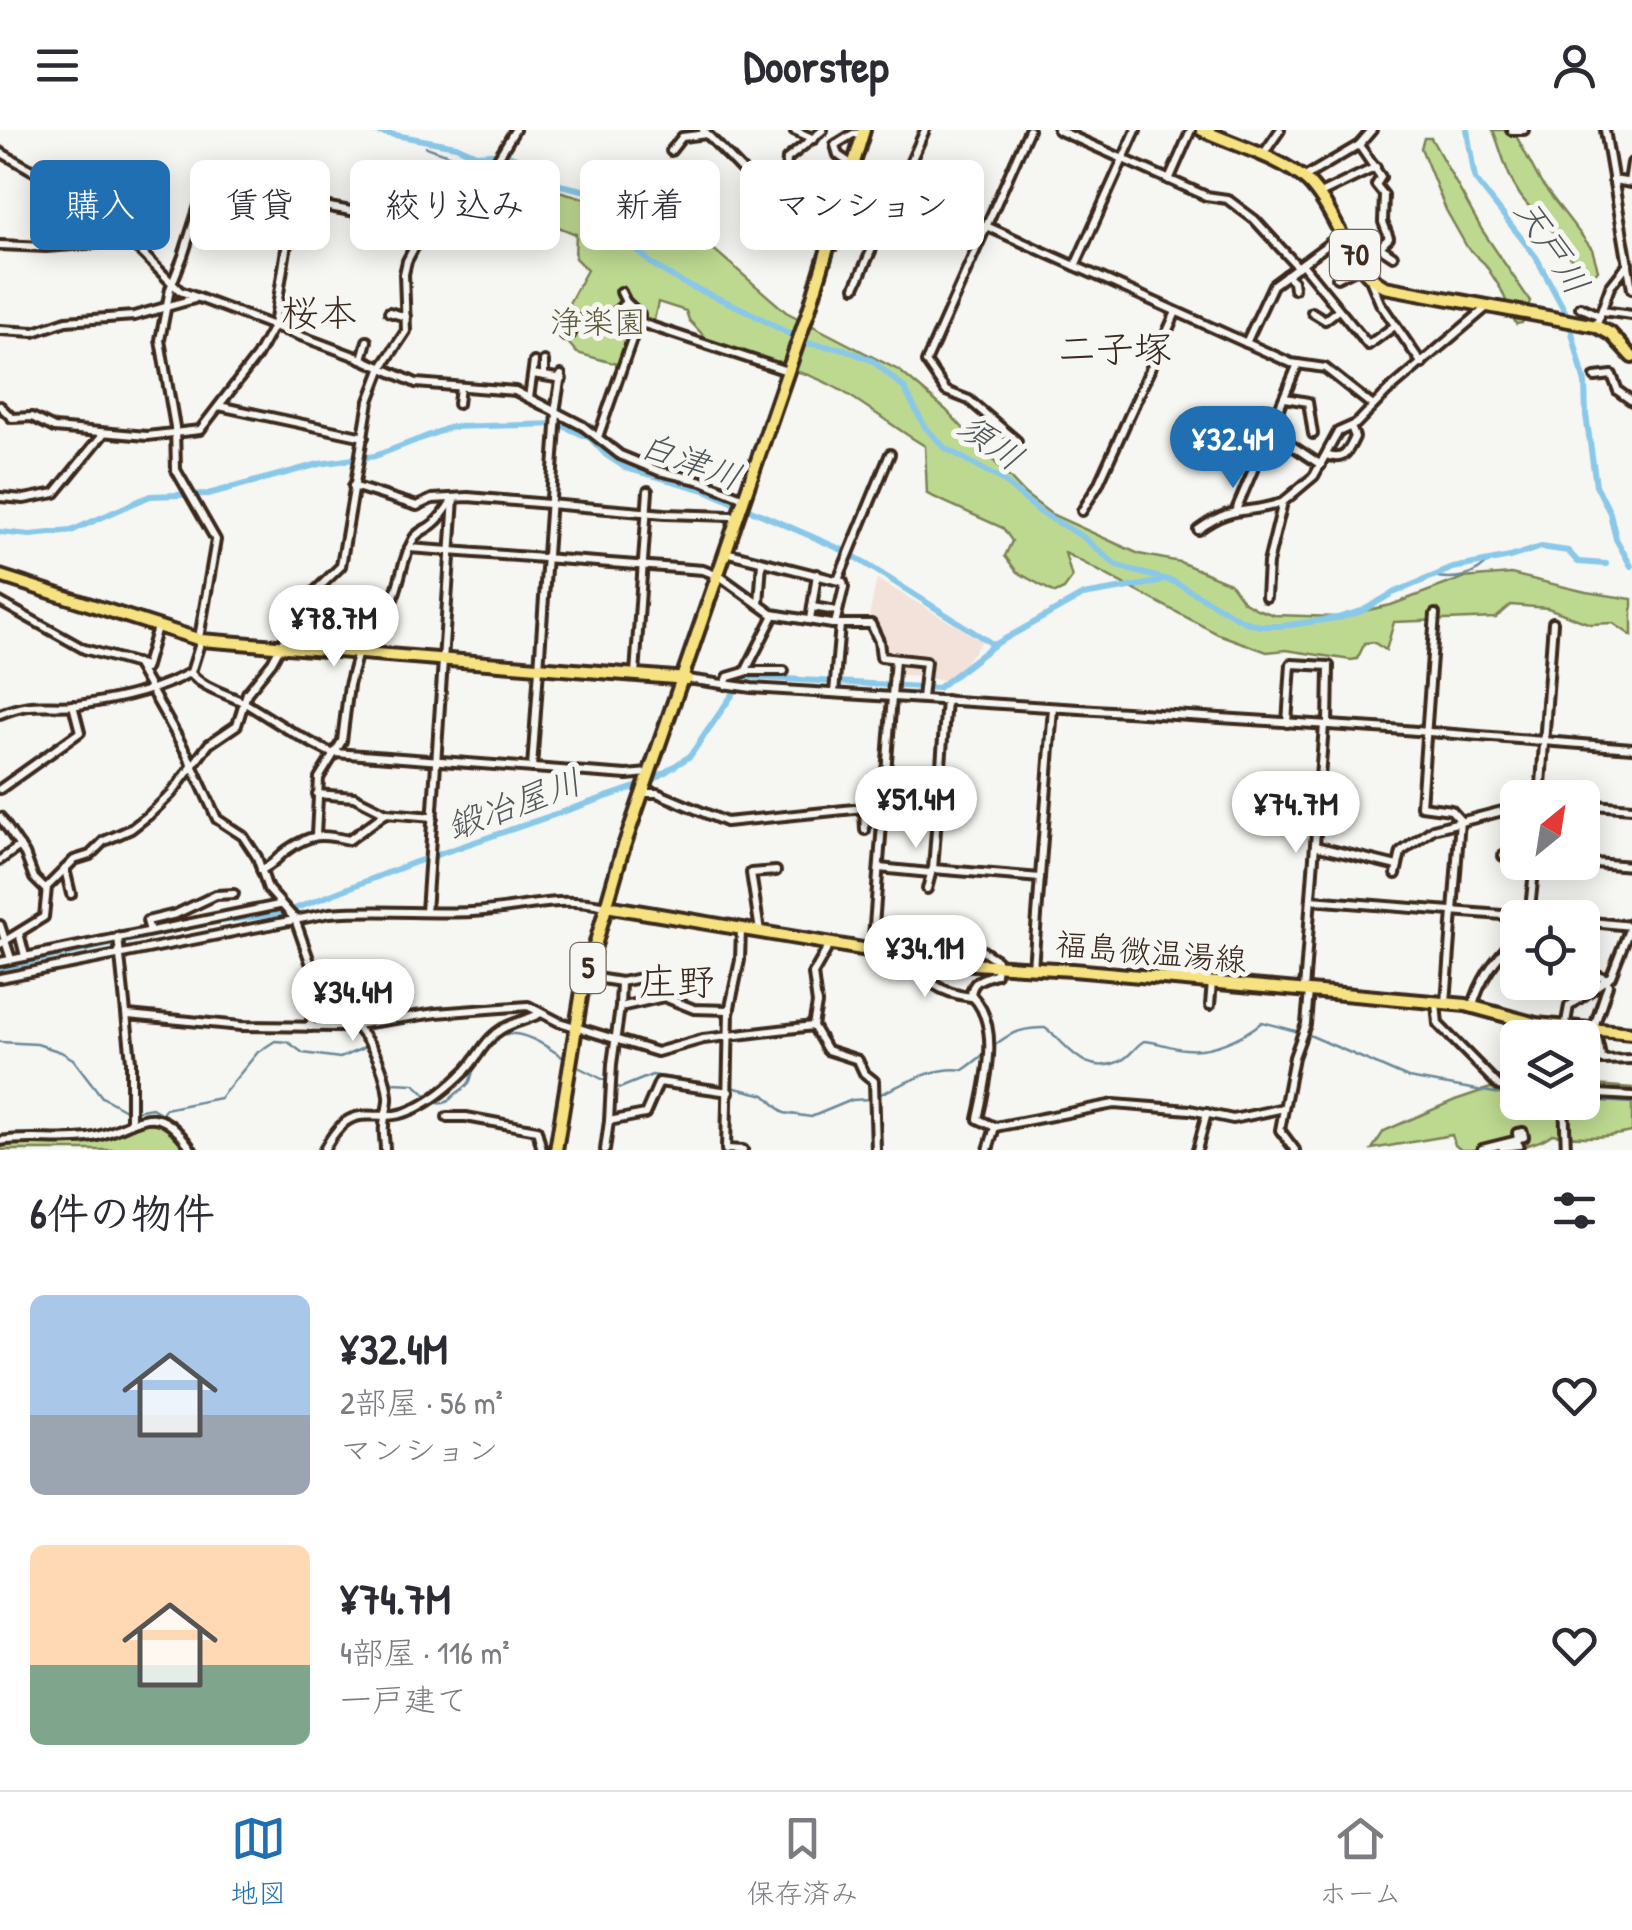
<!DOCTYPE html>
<html lang="ja">
<meta charset="utf-8">
<style>
body{margin:0;font-family:"Patrick Hand","Klee One",sans-serif;background:#f7f7f7;color:#2b2b33;height:100vh;display:flex;flex-direction:column;font-size:38px;white-space:nowrap}
*{box-sizing:border-box;margin:0}
p{font-size:32px;color:#7c7c81}
.icon{flex:none;width:55px;height:55px;fill:none;stroke:currentColor;stroke-width:2;stroke-linecap:round;stroke-linejoin:round}
.map{position:relative;height:1020px;overflow:hidden}
.drawer{display:flex;flex-direction:column;background:#fff;flex:1}
.drawer>*{flex:none}
.top-card{position:absolute;left:30px;top:30px;width:1000px;height:90px;display:flex;gap:20px}
.needle{width:65px;rotate:30deg}
.controls{position:absolute;left:1500px;top:650px;display:grid;gap:20px}
.controls a{display:grid;place-items:center;width:100px;height:100px;border-radius:15px;background:#fff;box-shadow:0 5px 25px #0003;font-size:50px}
.price{position:absolute;translate:-50% -85px;padding:0 22px;border-radius:35px;background:#fff;color:#222;font-size:32px;line-height:65px;filter:drop-shadow(0 2px 5px #0008)}
.price::after{content:'';position:absolute;left:50%;top:60px;width:30px;height:22px;margin-left:-15px;background:inherit;clip-path:polygon(0 0,100% 0,50% 100%)}
.price.active{background:#1f6fb2;color:#fff}
ul{padding:0;list-style:none}
li{display:flex;align-items:center;gap:30px;height:250px;padding:0 30px}
li span{display:grid;place-items:center;flex:none;width:280px;height:200px;border-radius:15px;color:#555}
li>.icon{margin-inline-start:auto}
span .icon{width:120px;height:120px;fill:#fffc;stroke-width:1}
li b{font-size:42px}
h2{display:flex;justify-content:space-between;align-items:center;height:120px;padding:0 30px;font-size:42px}
.tag{padding:0 35px;border-radius:15px;background:#fff;box-shadow:0 5px 25px #0003;font-size:35px;line-height:90px}
.tag.active{background:#1f6fb2;color:#fff}
header{display:flex;justify-content:space-between;align-items:center;height:130px;padding:0 30px;background:#fff;font-size:45px;font-weight:700}
.tab-bar{display:flex;justify-content:space-around;align-items:center;height:140px;border-top:2px solid #e1e1e2;background:#fff;font-size:28px;color:#7c7c81}
.tab-bar a{display:grid;justify-items:center;gap:5px}
.tab-bar .active{color:#1f6fb2}
.map>svg:first-child{display:block}
</style>
<header><svg class="icon" aria-label="menu" viewBox="0 0 24 24"><path d="M4 6h16M4 12h16M4 18h16"/></svg>Doorstep<svg class="icon" aria-label="person" viewBox="0 0 24 24"><circle cx="12" cy="8" r="4"/><path d="M4 21q1-7 8-7t8 7"/></svg></header>
<div class="map">
<svg width="1632" height="1020" viewBox="0 0 1632 1020">
<rect width="100%" height="100%" fill="#f6f6f2"/>
<filter id="ink" filterUnits="userSpaceOnUse"><feTurbulence type="fractalNoise" baseFrequency=".01" numOctaves="2"/><feDisplacementMap in="SourceGraphic" scale="20" xChannelSelector="R" yChannelSelector="G"/><feConvolveMatrix kernelMatrix="1 2 1 2 8 2 1 2 1" color-interpolation-filters="sRGB"/></filter>
<g filter="url(#ink)">
<polygon fill="#f2e2d9" points="877,449 982,511 951,551 895,544 897,529 881,525 881,511 868,492"/>
<g fill="#bdd990" stroke="#7c8257" stroke-width="2.5">
<path d="M 1493,0 L 1513,0 L 1541,53 L 1592,119 L 1598,140 L 1590,149 C 1574,139 1568,122 1557,106 C 1546,92 1530,80 1520,65 C 1506,44 1502,22 1493,0 Z"/>
<polygon points="1424,8 1431,8 1482,100 1530,171 1522,193 1516,194 1501,159 1485,134 1467,117 1446,80 1421,18"/>
<path d="M 538,55 L 684,97 L 703,110 L 786,182 L 900,241 L 946,280 L 1025,364 L 1051,384 L 1139,424 L 1180,432 L 1230,453 L 1243,471 L 1257,479 L 1274,485 L 1337,487 L 1391,475 L 1463,448 L 1511,444 L 1586,462 L 1632,469 L 1632,506 L 1613,493 L 1590,494 L 1548,478 L 1511,475 L 1496,488 L 1394,492 L 1386,520 L 1373,512 L 1365,513 L 1357,529 L 1351,530 L 1286,520 L 1267,522 L 1218,504 L 1065,423 L 1072,448 L 1064,459 L 1055,463 L 1017,442 L 1005,426 L 1012,411 L 1003,398 L 927,364 L 925,316 C 881,291 837,247 785,239 L 779,231 L 768,233 L 724,227 L 689,190 L 686,181 L 658,172 L 653,195 L 638,190 L 635,192 L 620,235 L 577,223 L 560,203 L 561,188 L 587,140 L 575,128 L 576,104 L 524,83 L 530,63 Z"/>
<path d="M 1517,949 L 1518,972 L 1582,972 L 1583,954 L 1632,958 L 1632,1002 C 1604,1008 1580,1009 1552,1004 C 1532,1020 1490,1020 1461,1020 L 1455,1015 L 1452,1005 L 1372,1019 L 1384,1001 L 1455,970 Z"/>
<polygon points="149,990 174,1000 190,1020 0,1020 0,1015 20,1012 74,1012"/>
</g>
<g fill="none" stroke-linecap="round" stroke-linejoin="round">
<g stroke="#6a8998" stroke-width="2.5">
<polyline points="426,17 471,33 551,53"/>
<path d="M 1433,446 C 1453,451 1476,447 1489,430"/>
<polyline points="0,912 37,914 61,922 73,929 102,967 127,981"/>
<polyline points="576,936 620,958 652,945 724,956"/>
<path d="M 384,938 L 393,953 L 414,954 C 422,959 429,971 438,973 C 448,975 450,968 457,963 C 476,950 468,951 476,932 C 497,884 535,907 565,929"/>
<polyline points="731,957 765,965 784,983 811,987 852,970 871,969"/>
<path d="M 878,965 C 902,955 936,935 963,940 C 995,919 1003,897 1045,898 C 1067,912 1082,948 1120,931 C 1130,927 1135,916 1144,911 C 1159,912 1171,918 1185,919 C 1212,922 1242,908 1262,892 L 1307,904 L 1408,948 L 1518,967"/>
<polyline points="1582,970 1632,973"/>
<polyline points="135,981 152,978 162,984 165,979 220,968 258,922 275,911 288,912 303,923 340,928 368,916"/>
</g>
<g stroke="#89c8e9" stroke-width="6">
<polyline points="367,0 456,16 476,25 503,23 527,32 551,53 596,63 638,121 652,134 681,152 745,180 806,213 844,219 873,231 904,258 925,297 945,318 1002,350 1040,382 1083,407 1117,436 1175,452 1243,491 1260,496 1282,496 1338,488 1362,481 1393,463 1453,438 1510,427 1541,417 1568,421 1578,432 1606,434"/>
<polyline points="1467,0 1475,49 1536,127 1568,187 1585,253 1586,285 1596,355 1610,383 1616,409 1631,436"/>
<polyline points="0,402 30,405 71,401 150,366 208,364 319,334 375,326 451,297 559,294 590,308 606,325 626,338 705,360 847,422 994,515"/>
<polyline points="0,838 213,792 284,783 413,733 650,652 690,626 735,561 750,547 938,558 994,515 1083,465 1159,452"/>
</g>
<defs>
<g id="minor">
<polyline points="703,0 772,71 835,115"/>
<polyline points="794,0 814,9"/>
<polyline points="1058,0 1206,66 1227,69 1255,90 1298,137"/>
<polyline points="1511,0 1524,0"/>
<polyline points="1605,0 1632,159"/>
<polyline points="863,3 853,4 835,15 838,25 857,38 1291,233 1325,238 1373,276"/>
<polyline points="671,21 682,7 707,4"/>
<polyline points="0,22 95,76 180,161 362,229 416,253 515,261 583,296 620,325 659,341 702,351 744,368"/>
<polyline points="1262,26 1280,0"/>
<polyline points="1303,48 1359,15 1372,0"/>
<polyline points="1169,50 1191,0"/>
<polyline points="1613,50 1632,53"/>
<polyline points="1629,52 1632,33"/>
<polyline points="807,53 825,71 840,79"/>
<polyline points="763,62 786,43 787,29 823,0"/>
<polyline points="1318,65 1376,37"/>
<polyline points="844,83 881,98"/>
<polyline points="805,96 837,52 849,48"/>
<polyline points="0,115 46,117 129,111"/>
<polyline points="1381,118 1393,126"/>
<polyline points="139,120 165,77"/>
<polyline points="1302,134 1368,215 1396,195"/>
<polyline points="1075,136 1136,0"/>
<polyline points="1286,145 1293,151 1294,159"/>
<polyline points="1369,147 1380,173 1422,234"/>
<polyline points="1337,148 1358,138 1389,108 1383,92 1384,65 1376,55 1381,47 1359,15"/>
<polyline points="855,157 925,0"/>
<polyline points="621,162 626,172 640,185 640,192"/>
<polyline points="1580,177 1600,186"/>
<polyline points="1602,181 1632,185"/>
<polyline points="389,182 406,187"/>
<polyline points="1312,182 1325,190 1338,180"/>
<polyline points="626,196 634,180"/>
<polyline points="1596,196 1610,157 1628,134"/>
<polyline points="0,200 34,202 66,191 134,186 194,169"/>
<polyline points="565,206 570,205 578,190 612,186 626,172"/>
<polyline points="1246,213 1273,155 1342,104"/>
<polyline points="362,229 367,211"/>
<polyline points="533,244 562,249"/>
<polyline points="544,245 544,231"/>
<polyline points="1595,247 1612,245 1618,261 1632,271"/>
<polyline points="529,268 534,232"/>
<polyline points="1285,268 1308,272 1313,304"/>
<polyline points="458,274 460,257"/>
<polyline points="0,276 12,288 32,287 54,298 147,306 200,300 257,226 274,195 294,69"/>
<polyline points="219,276 364,307"/>
<polyline points="555,282 561,245"/>
<polyline points="1270,301 1321,335"/>
<polyline points="598,307 638,192 787,241"/>
<polyline points="1017,311 969,270 946,261 926,232 1029,0"/>
<path d="M 1326,325 C 1344,332 1348,322 1355,307 L 1351,297"/>
<polyline points="353,356 417,376 432,369 468,367 665,384 731,386"/>
<polyline points="0,367 24,369 55,363 104,303"/>
<polyline points="1236,380 1298,234"/>
<polyline points="1082,381 1098,355 1176,182"/>
<path d="M 1198,400 C 1233,374 1246,385 1281,373"/>
<polyline points="409,418 703,440 721,447 772,484 832,494 871,494 879,511 881,527 926,532 922,568"/>
<polyline points="729,423 843,452 844,457 835,494"/>
<polyline points="838,450 890,324"/>
<polyline points="1266,467 1268,433 1283,372 1314,346 1338,302 1356,294 1387,262 1487,177"/>
<polyline points="0,472 84,519 145,536"/>
<polyline points="759,474 762,432"/>
<polyline points="812,477 837,481"/>
<polyline points="1435,484 1421,676 1451,680 1460,690 1446,873"/>
<polyline points="810,490 817,444"/>
<polyline points="199,508 216,410 176,340 175,297 160,210 170,159 183,126 206,54 431,96"/>
<path d="M 359,522 C 365,507 381,495 390,476 C 401,454 401,430 414,408 C 420,400 426,400 433,394 C 441,388 448,377 453,369"/>
<polyline points="136,533 187,624 217,689 243,706 257,727 268,759 295,789 317,852 310,897"/>
<polyline points="145,539 157,497"/>
<polyline points="747,541 784,541"/>
<path d="M 191,543 C 202,558 228,564 245,573 C 275,591 302,610 334,624"/>
<polyline points="635,544 648,361"/>
<polyline points="687,549 752,558 1391,599 1632,618"/>
<polyline points="725,555 728,547 745,542 774,485"/>
<polyline points="834,563 840,495"/>
<polyline points="946,570 933,739 1040,748"/>
<path d="M 0,584 C 36,570 44,578 78,575 C 115,570 158,561 191,542 L 201,510"/>
<polyline points="1287,593 1291,534 1329,536 1328,595"/>
<polyline points="335,623 627,645 648,643"/>
<polyline points="532,638 557,283"/>
<polyline points="0,659 80,602 73,575"/>
<polyline points="643,663 657,663 726,692 864,678 937,684"/>
<polyline points="317,664 354,667 386,683 433,687"/>
<polyline points="1540,668 1553,492"/>
<polyline points="1582,674 1632,678"/>
<polyline points="864,678 865,700"/>
<polyline points="0,687 25,724 34,748 46,760"/>
<polyline points="316,705 319,648 342,611 349,555 358,522"/>
<polyline points="1315,716 1397,736"/>
<polyline points="1503,726 1518,728"/>
<polyline points="0,730 20,716"/>
<polyline points="1582,732 1632,736"/>
<polyline points="879,738 930,743"/>
<polyline points="65,739 71,764"/>
<path d="M 261,740 C 274,735 276,728 287,720 C 311,703 322,704 349,710 L 386,683"/>
<polyline points="1396,744 1401,722 1433,699 1518,677"/>
<polyline points="927,759 932,740"/>
<polyline points="1311,770 1540,788"/>
<polyline points="426,782 454,368"/>
<polyline points="1529,788 1535,732"/>
<polyline points="1582,791 1631,796"/>
<polyline points="0,795 11,829"/>
<polyline points="150,801 147,791 176,784 216,765 234,764"/>
<polyline points="760,801 751,743 776,741"/>
<polyline points="19,803 25,826"/>
<polyline points="118,807 131,931 131,990"/>
<polyline points="0,814 44,787 47,757 74,730 90,725 104,711 131,699 149,685 171,664 209,614 237,595 247,563 272,532 305,471 341,436 369,271 382,237 406,201 404,144 407,131 419,108 431,96 477,63 515,0"/>
<polyline points="830,814 813,844 817,874 813,896 827,920 858,930 864,943 874,951 876,1020"/>
<polyline points="872,821 895,529"/>
<path d="M 909,824 L 964,809 L 997,830 L 996,844 C 983,848 972,850 971,865 C 1002,894 986,952 978,989 L 995,997 L 988,1020"/>
<path d="M 916,828 C 923,854 946,864 971,867"/>
<polyline points="0,832 279,775"/>
<polyline points="1033,838 1053,578"/>
<polyline points="1582,839 1608,849"/>
<polyline points="590,847 621,852 645,847"/>
<path d="M 0,848 L 330,783 C 378,779 425,784 472,782 C 525,779 551,765 606,776"/>
<polyline points="1304,860 1324,595"/>
<path d="M 315,872 C 356,883 383,924 388,966 C 389,976 384,986 384,996 C 383,1004 385,1012 385,1020"/>
<polyline points="1436,873 1438,894 1499,956 1518,961"/>
<polyline points="1210,875 1212,852"/>
<path d="M 1473,876 C 1480,848 1497,826 1518,806"/>
<polyline points="620,877 621,852"/>
<polyline points="128,885 241,896 341,897 436,883 528,876 559,892 657,922 703,909 813,896"/>
<polyline points="1594,897 1608,855 1606,851"/>
<polyline points="1595,899 1602,930 1632,929"/>
<polyline points="1537,908 1538,894"/>
<polyline points="1563,908 1569,876 1611,846 1632,792"/>
<polyline points="1582,963 1632,966"/>
<polyline points="1564,972 1566,1020"/>
<polyline points="447,987 466,987 537,1000 542,1020"/>
<polyline points="609,991 612,934 620,877 664,867 694,879 730,880"/>
<polyline points="995,997 1114,974 1190,980 1233,989 1284,978"/>
<path d="M 0,1011 C 29,1006 59,1012 88,1008 C 136,1001 152,960 192,1020"/>
<polyline points="1502,1017 1519,1015"/>
<polyline points="727,1019 743,1020"/>
<polyline points="1482,1019 1518,1010 1517,1003 1523,1002 1524,1007 1519,1008"/>
<path d="M 324,1020 C 355,962 372,1000 416,978 C 433,970 453,953 466,940 C 478,927 486,908 502,899 C 513,892 527,890 539,884"/>
<polyline points="605,1020 609,991 645,984 659,952 729,962"/>
<polyline points="726,1020 729,882 740,830 741,799"/>
<polyline points="1197,1020 1207,983"/>
<polyline points="1295,1020 1280,1000 1294,927 1306,894 1309,861"/>
</g>
<g id="major">
<path d="M 1202,0 C 1233,14 1283,29 1307,51 C 1338,81 1346,137 1385,157 L 1596,196 L 1611,204 L 1632,227"/>
<polyline points="0,446 201,510 687,549"/>
<polyline points="606,776 940,832 1073,840 1466,875 1536,894 1632,903"/>
<polyline points="556,1020 582,861 621,725 809,180 864,0"/>
</g>
</defs>
<use href="#minor" stroke="#3b2a1e" stroke-width="14"/>
<use href="#major" stroke="#3b2a1e" stroke-width="18"/>
<use href="#minor" stroke="#f6f6f2" stroke-width="6"/>
<use href="#major" stroke="#f6e281" stroke-width="10"/>
</g>
</g>
<g text-anchor="middle" stroke-width="10" stroke-linejoin="round" paint-order="stroke">
<g fill="#f6f6f2" stroke="#73675e" stroke-width="2.5">
<rect x="1330" y="100" width="50" height="50" rx="8"/>
<rect x="570.5" y="813" width="35" height="50" rx="8"/>
</g>
<g font-size="30" font-weight="bold" fill="#3b2a1e">
<text x="1355" y="135">70</text>
<text x="588" y="848">5</text>
</g>
<g font-size="32" fill="#5c563a" stroke="#f6f6f2">
<text x="598" y="203">浄楽園</text>
</g>
<g font-size="32" fill="#3b2a1e" stroke="#f6f6f2">
<text transform="translate(1151 822) rotate(5)" y="11">福島微温湯線</text>
</g>
<g font-size="35" font-style="italic" fill="#52595b" stroke="#f6f6f2">
<text transform="translate(1552 117) rotate(57)" y="12">天戸川</text>
<text transform="translate(991 312) rotate(35)" y="12">須川</text>
<text transform="translate(691 331) rotate(20)" y="12">白津川</text>
<text transform="translate(514 674) rotate(-20)" y="12">鍛冶屋川</text>
</g>
<g font-size="38" fill="#3b2a1e" stroke="#f6f6f2">
<text x="319" y="196">桜本</text>
<text x="1115" y="232">二子塚</text>
<text x="677" y="865">庄野</text>
</g>
</g>
</svg>
<div class="controls">
<a><svg class="needle" viewBox="-14 -14 28 28"><path d="M0-13l5 13h-10z" fill="#e53935"/><path d="M0 13l5-13h-10z" fill="#7c7c81"/></svg></a>
<a><svg class="icon" aria-label="locate" viewBox="0 0 24 24"><circle cx="12" cy="12" r="6"/><path d="M12 2v4M12 18v4M2 12h4M18 12h4"/></svg></a>
<a><svg class="icon" aria-label="layers" viewBox="0 0 24 24"><path d="M12 4l9 5-9 5-9-5zM3 14l9 5 9-5"/></svg></a>
</div>
<b class="price active" style="left:1233px;top:361px">¥32.4M</b>
<b class="price" style="left:334px;top:540px">¥78.7M</b>
<b class="price" style="left:916px;top:721px">¥51.4M</b>
<b class="price" style="left:1296px;top:726px">¥74.7M</b>
<b class="price" style="left:925px;top:870px">¥34.1M</b>
<b class="price" style="left:353px;top:914px">¥34.4M</b>
<div class="top-card">
<a class="tag active">購入</a>
<a class="tag">賃貸</a>
<a class="tag">絞り込み</a>
<a class="tag">新着</a>
<a class="tag">マンション</a>
</div>
</div>
<section class="drawer">
<h2>6件の物件<svg class="icon" aria-label="filters" viewBox="0 0 24 24"><path d="M4 7h16M4 17h16"/><circle cx="9" cy="7" r="2"/><circle cx="15" cy="17" r="2"/></svg></h2>
<ul>
<li><span style="background:linear-gradient(#a9c7e8 60%,#9aa5b1 0)"><svg class="icon" aria-label="home" viewBox="0 0 24 24"><path d="M3 11l9-7 9 7M6 9v11h12V9"/></svg></span><div><b>¥32.4M</b><p>2部屋 · 56 m²</p><p>マンション</p></div><svg class="icon" aria-label="heart" viewBox="0 0 24 24"><path d="M12 20l-8-8c-3-5 5-10 8-4 3-6 11-1 8 4z"/></svg></li>
<li><span style="background:linear-gradient(#ffd9b3 60%,#7fa58c 0)"><svg class="icon" aria-label="home" viewBox="0 0 24 24"><path d="M3 11l9-7 9 7M6 9v11h12V9"/></svg></span><div><b>¥74.7M</b><p>4部屋 · 116 m²</p><p>一戸建て</p></div><svg class="icon" aria-label="heart" viewBox="0 0 24 24"><path d="M12 20l-8-8c-3-5 5-10 8-4 3-6 11-1 8 4z"/></svg></li>
</ul>
</section>
<nav class="tab-bar">
<a class="active"><svg class="icon" aria-label="map" viewBox="0 0 24 24"><path d="M3 6l6-2 6 2 6-2v14l-6 2-6-2-6 2zM9 4v14M15 6v14"/></svg>地図</a>
<a><svg class="icon" aria-label="saved" viewBox="0 0 24 24"><path d="M7 4h10v16l-5-4-5 4z"/></svg>保存済み</a>
<a><svg class="icon" aria-label="home" viewBox="0 0 24 24"><path d="M3 11l9-7 9 7M6 9v11h12V9"/></svg>ホーム</a>
</nav>
